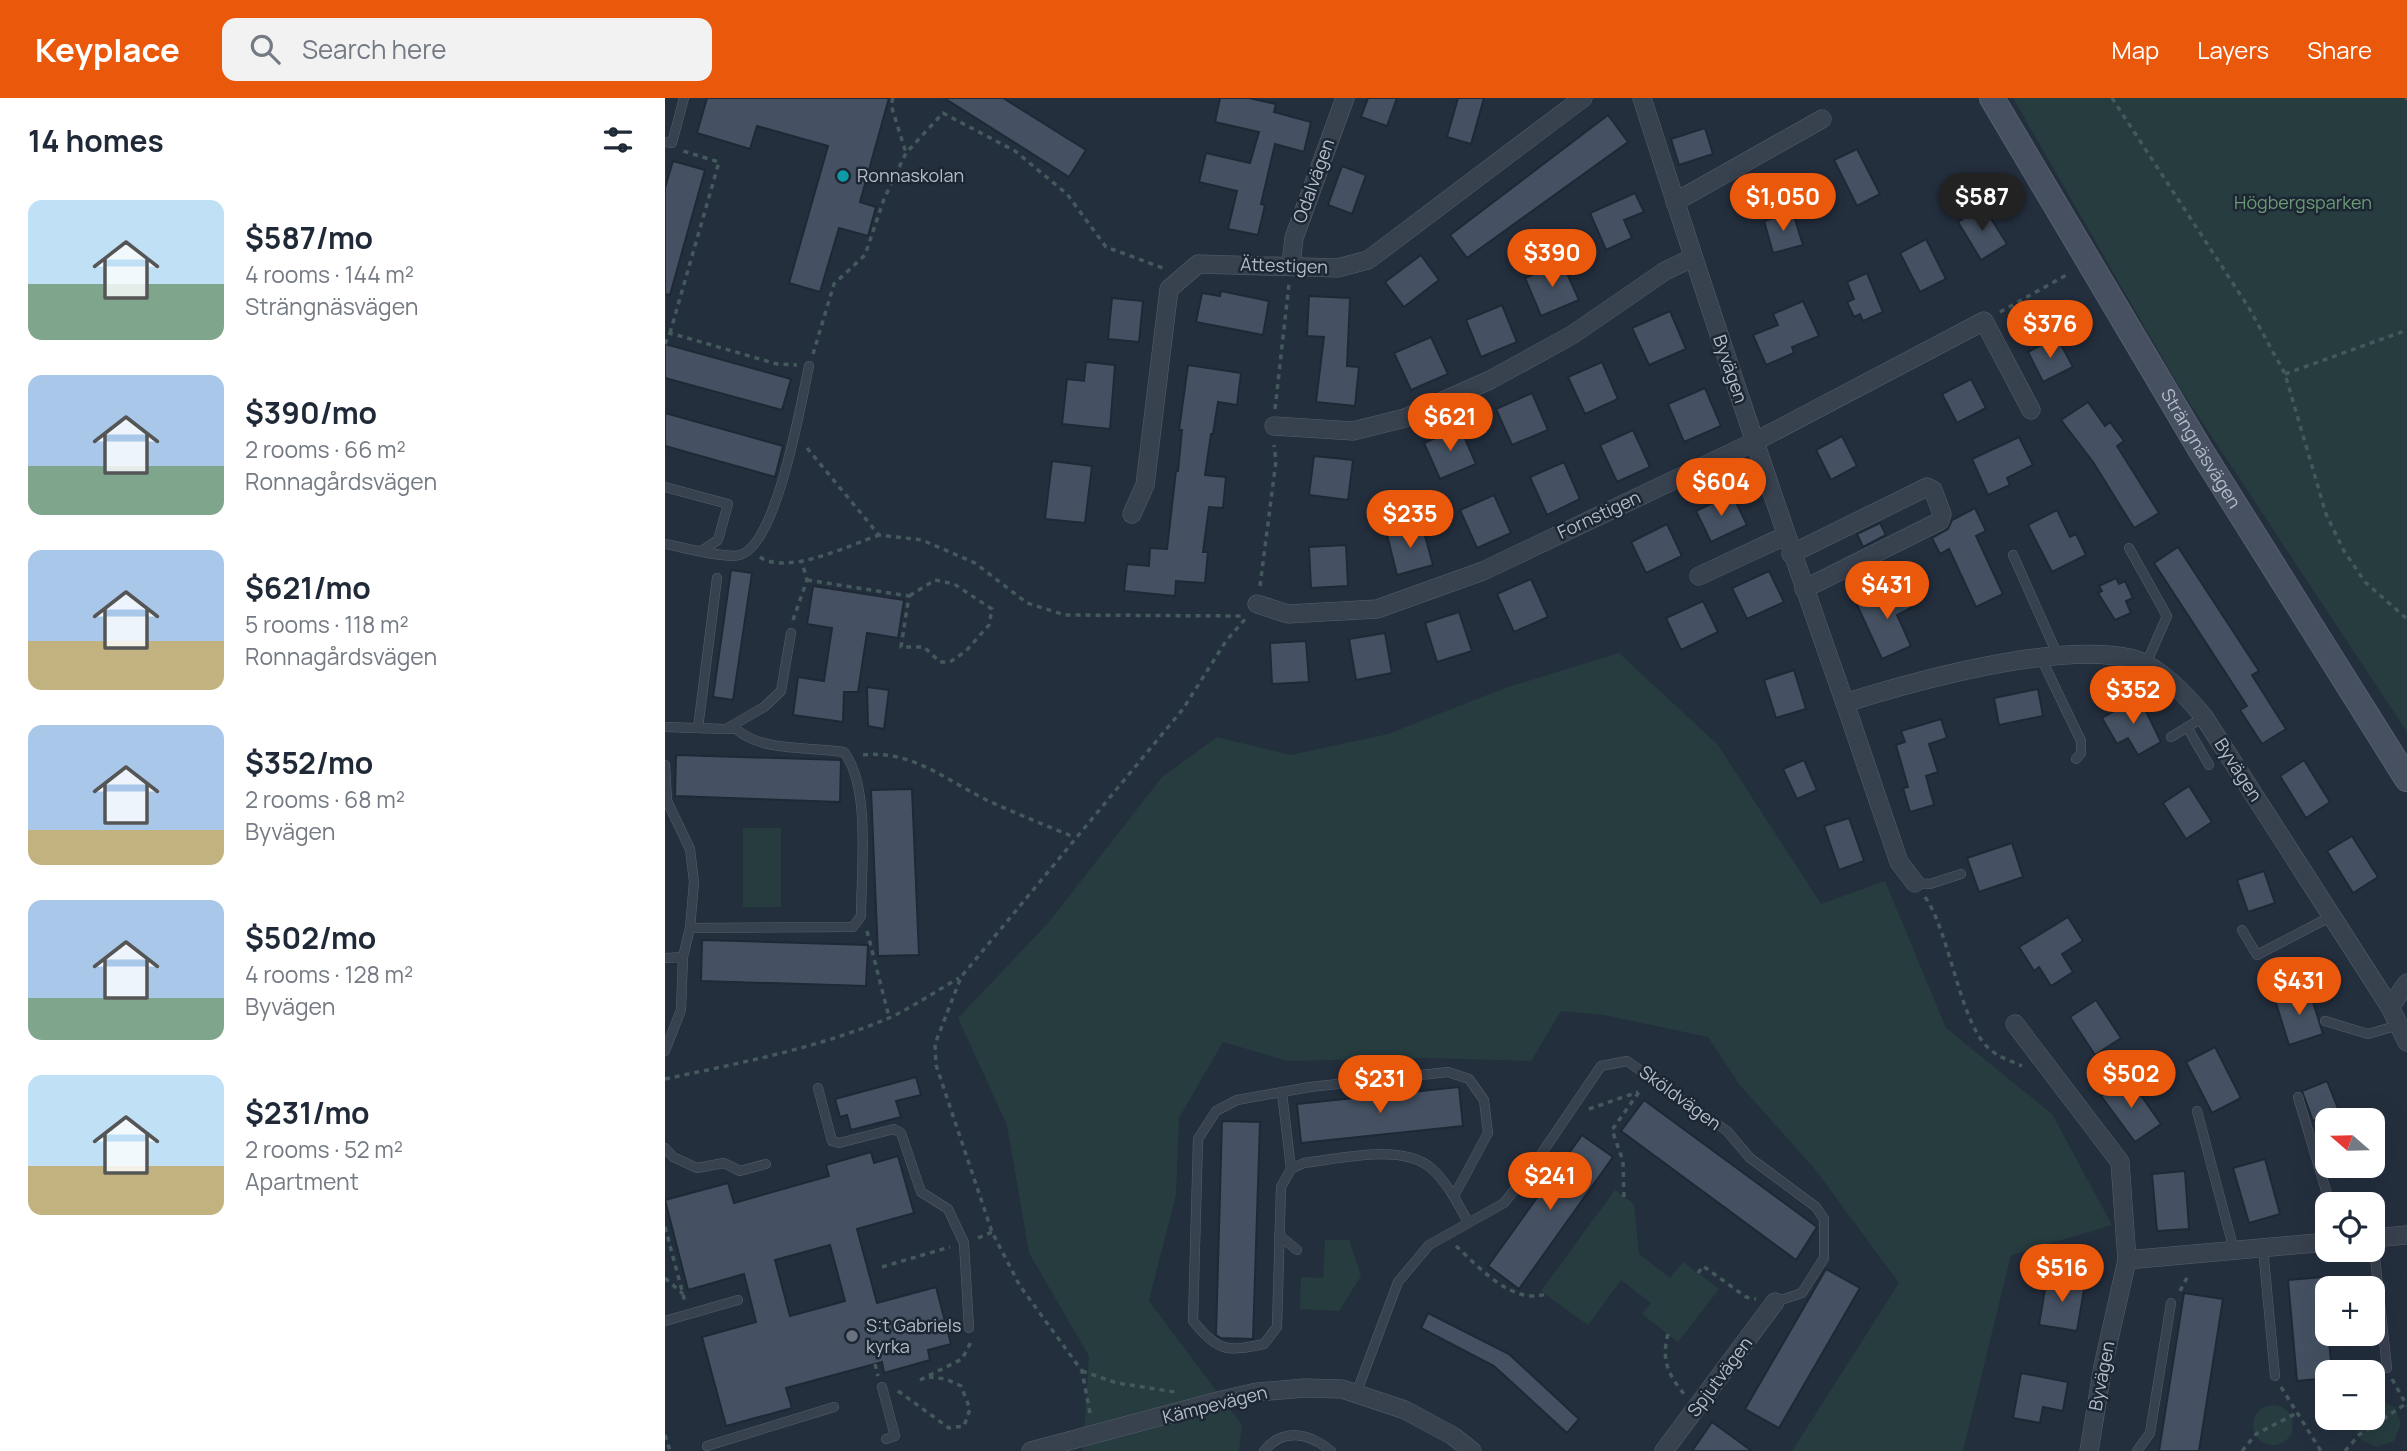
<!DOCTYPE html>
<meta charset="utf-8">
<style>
body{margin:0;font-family:Manrope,sans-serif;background:#f2f2f3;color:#1f2937;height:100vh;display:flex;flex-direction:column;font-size:26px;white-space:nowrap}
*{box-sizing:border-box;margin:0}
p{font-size:23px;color:#747a83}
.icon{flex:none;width:38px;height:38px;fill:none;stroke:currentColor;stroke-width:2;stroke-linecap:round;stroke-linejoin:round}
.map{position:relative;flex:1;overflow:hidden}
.details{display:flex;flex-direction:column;background:#fff;width:665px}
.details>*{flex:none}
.needle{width:46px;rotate:290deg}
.controls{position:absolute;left:1650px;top:1010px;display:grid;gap:14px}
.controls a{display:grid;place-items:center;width:70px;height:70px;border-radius:14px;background:#fff;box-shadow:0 7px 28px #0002;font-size:35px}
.price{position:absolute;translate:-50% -60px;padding:0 16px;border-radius:24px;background:#ea580c;color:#fff;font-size:23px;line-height:46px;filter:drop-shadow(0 2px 4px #0008)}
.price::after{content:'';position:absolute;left:50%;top:42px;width:21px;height:16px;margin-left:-10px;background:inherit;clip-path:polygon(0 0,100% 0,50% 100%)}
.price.current{background:#222;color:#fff}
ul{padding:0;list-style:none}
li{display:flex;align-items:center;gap:21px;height:175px;padding:0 28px}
li span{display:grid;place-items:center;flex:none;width:196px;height:140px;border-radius:14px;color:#555}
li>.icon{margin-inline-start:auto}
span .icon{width:84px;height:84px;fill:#fffc;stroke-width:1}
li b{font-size:30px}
h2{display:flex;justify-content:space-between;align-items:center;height:84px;padding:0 28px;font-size:30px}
header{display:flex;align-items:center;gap:42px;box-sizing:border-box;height:98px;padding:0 35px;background:#ea580c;color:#fff}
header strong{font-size:33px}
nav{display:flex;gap:38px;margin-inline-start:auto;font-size:24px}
.search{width:490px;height:63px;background:#f2f2f3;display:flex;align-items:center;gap:18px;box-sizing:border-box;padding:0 24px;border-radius:14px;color:#747a83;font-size:26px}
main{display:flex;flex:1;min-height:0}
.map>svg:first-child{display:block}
</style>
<header>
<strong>Keyplace</strong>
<div class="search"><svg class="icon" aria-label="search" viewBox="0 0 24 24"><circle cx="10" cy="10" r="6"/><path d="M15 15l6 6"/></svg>Search here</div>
<nav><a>Map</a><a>Layers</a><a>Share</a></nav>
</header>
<main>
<section class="details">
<h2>14 homes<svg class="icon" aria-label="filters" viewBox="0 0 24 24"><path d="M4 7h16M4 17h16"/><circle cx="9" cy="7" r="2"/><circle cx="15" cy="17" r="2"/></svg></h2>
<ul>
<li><span style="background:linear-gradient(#bfe0f5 60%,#7fa58c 0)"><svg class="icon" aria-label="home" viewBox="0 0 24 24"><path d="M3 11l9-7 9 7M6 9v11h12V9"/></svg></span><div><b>$587/mo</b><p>4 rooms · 144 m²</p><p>Strängnäsvägen</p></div></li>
<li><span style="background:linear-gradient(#a9c7e8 65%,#7fa58c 0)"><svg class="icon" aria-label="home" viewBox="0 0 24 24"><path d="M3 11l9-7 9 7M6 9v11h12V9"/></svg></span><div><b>$390/mo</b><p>2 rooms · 66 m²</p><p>Ronnagårdsvägen</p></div></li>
<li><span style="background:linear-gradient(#a9c7e8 65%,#c2b280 0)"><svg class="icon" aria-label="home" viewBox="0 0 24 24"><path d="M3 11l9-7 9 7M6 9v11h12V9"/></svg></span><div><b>$621/mo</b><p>5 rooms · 118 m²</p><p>Ronnagårdsvägen</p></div></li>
<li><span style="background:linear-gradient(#a9c7e8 75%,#c2b280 0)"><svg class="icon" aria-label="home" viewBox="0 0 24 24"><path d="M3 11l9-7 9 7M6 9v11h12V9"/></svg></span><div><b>$352/mo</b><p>2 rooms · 68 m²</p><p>Byvägen</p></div></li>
<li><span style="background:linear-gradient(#a9c7e8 70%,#7fa58c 0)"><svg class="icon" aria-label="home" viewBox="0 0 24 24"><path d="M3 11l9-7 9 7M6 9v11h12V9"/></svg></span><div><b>$502/mo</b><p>4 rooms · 128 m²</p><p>Byvägen</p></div></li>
<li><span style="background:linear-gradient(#bfe0f5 65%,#c2b280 0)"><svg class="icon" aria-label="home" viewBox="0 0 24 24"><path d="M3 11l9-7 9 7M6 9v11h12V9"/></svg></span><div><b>$231/mo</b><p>2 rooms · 52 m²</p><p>Apartment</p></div></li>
</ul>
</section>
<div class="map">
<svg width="1742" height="1353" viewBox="0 0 1742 1353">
<rect width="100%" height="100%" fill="#242f3e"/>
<g fill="#263c3f">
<polygon points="1348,0 1742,0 1742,634 1516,292"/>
<polygon points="954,555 1053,647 1156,806 1220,783 1281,930 1387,1016 1447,1127 1346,1157 1298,1353 1127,1353 1234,1185 1149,1070 1074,986 1043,939 939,917 896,913 866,963 758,960 623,963 558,944 514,1020 511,1096 484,1203 577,1327 574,1353 418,1353 424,1258 364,1155 342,1027 293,920 384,824 497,679 552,639 626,657 723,636 840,590"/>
<rect x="78" y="730" width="38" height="79"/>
<polygon points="950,1092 969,1106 974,1156 1005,1180 1018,1164 1054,1191 1013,1244 977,1216 986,1205 956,1182 923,1227 876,1193"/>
<polygon points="660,1142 684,1142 696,1178 674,1213 635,1211 636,1179 658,1180"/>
<polygon points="1713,1302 1730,1309 1736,1326 1729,1343 1712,1349 1696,1342 1689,1325 1692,1320 1708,1320 1708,1304"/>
<circle cx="1608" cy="1327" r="20"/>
</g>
<g fill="#455162" stroke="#1f2835" stroke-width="2" fill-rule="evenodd">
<polygon points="42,0 224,0 195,104 211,109 203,138 174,130 155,194 124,185 163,48 92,28 85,51 32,35"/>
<polygon points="279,0 338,0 421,52 404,79"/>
<polygon points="555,0 584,0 611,6 609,14 646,24 639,54 610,46 596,106 600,107 593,137 563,131 572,93 534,84 541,55 585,65 594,34 550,24"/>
<polygon points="703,0 732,0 722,28 696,19"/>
<polygon points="793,0 819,0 806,46 782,39"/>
<polygon points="943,17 963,44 802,160 785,137"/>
<polygon points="1040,30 1048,56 1014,67 1006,41"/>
<polygon points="1192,51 1215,96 1192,108 1169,62"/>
<polygon points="8,63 40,72 5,197 0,196 0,90"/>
<polygon points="677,68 701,77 687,116 663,107"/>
<polygon points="970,95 979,114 959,122 967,140 941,152 925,115"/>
<polygon points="1318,108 1342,146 1316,162 1293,124"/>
<polygon points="1128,115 1138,147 1108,155 1099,123"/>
<polygon points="1261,141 1281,181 1255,194 1235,155"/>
<polygon points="756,157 774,182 739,209 720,184"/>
<polygon points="897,164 914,202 876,218 860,180"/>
<polygon points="1202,175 1218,214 1198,223 1195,216 1189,219 1182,204 1189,201 1182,184"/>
<polygon points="556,193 604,203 598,237 531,224 537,195 555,198"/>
<polygon points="644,198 685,200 682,268 694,269 690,308 651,304 659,239 642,238"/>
<polygon points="447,200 478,203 474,244 443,241"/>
<polygon points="1138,203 1154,238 1127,249 1129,255 1101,267 1088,237 1113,227 1108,216"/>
<polygon points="837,207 852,244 816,259 801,222"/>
<polygon points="1005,213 1021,251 984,267 967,230"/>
<polygon points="766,239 783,276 746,292 729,255"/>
<polygon points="1392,239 1408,269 1378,284 1363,254"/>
<polygon points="0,246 126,281 117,312 0,280"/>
<polygon points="421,264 450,267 445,331 397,326 402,281 419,283"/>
<polygon points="937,264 953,301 920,316 903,279"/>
<polygon points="523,267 576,275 572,307 553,304 548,336 546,336 540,377 561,379 558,410 544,409 538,454 543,454 540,485 511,483 510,498 459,493 462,466 484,468 485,450 502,451 511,373 513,373 517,332 514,332"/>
<polygon points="1306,281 1321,310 1292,325 1277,296"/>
<polygon points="1040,290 1056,328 1019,344 1003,306"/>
<polygon points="867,295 883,332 847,347 831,311"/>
<polygon points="1423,304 1440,328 1445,324 1459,343 1452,348 1494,415 1469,430 1428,364 1396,322"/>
<polygon points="0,315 118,348 110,379 0,348"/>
<polygon points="795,329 811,366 775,381 759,345"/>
<polygon points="968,332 985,369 952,384 935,347"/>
<polygon points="1177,338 1192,368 1166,382 1151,352"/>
<polygon points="1354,339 1368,367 1342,380 1345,387 1323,397 1307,361"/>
<polygon points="649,358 688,362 683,402 644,397"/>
<polygon points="387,363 427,368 420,425 380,421"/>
<polygon points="899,364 915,401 882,417 865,379"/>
<polygon points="1067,396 1082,427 1046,444 1031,413"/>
<polygon points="829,397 846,435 812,450 795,412"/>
<polygon points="1310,410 1321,433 1311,438 1338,496 1311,509 1284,451 1275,456 1267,440 1283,431 1287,422"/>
<polygon points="1392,412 1405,439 1411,436 1421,457 1387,474 1363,427"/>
<polygon points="1215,425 1221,437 1198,449 1192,436"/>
<polygon points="1002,426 1017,458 981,475 966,444"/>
<polygon points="757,427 768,467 732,477 722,437"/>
<polygon points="681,447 683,488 646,490 644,449"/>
<polygon points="1513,449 1594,573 1587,577 1621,631 1597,646 1575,612 1582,608 1489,465"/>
<polygon points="66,472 87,475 68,602 48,599"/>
<polygon points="1104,473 1119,504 1082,521 1067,490"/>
<polygon points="1451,480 1454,486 1460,483 1468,500 1461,503 1466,515 1450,522 1433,495 1437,493 1434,488"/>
<polygon points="866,481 883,519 849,534 832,496"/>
<polygon points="1236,487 1246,510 1232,517 1246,548 1217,561 1192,507"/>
<polygon points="148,488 239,502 233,540 202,535 193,594 179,594 178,624 128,617 133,579 159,583 167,530 142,526"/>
<polygon points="1038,503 1053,534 1016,552 1001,520"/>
<polygon points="794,514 807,553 772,564 760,525"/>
<polygon points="720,535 727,575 691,582 684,541"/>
<polygon points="641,543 644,584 607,586 605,545"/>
<polygon points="1129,572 1141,611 1111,620 1099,582"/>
<polygon points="202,589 224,592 219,631 203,628"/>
<polygon points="1373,591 1378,618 1334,627 1329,600"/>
<polygon points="1474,599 1496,644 1473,657 1463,640 1452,646 1437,620"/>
<polygon points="1276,621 1282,640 1264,646 1273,674 1261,678 1269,707 1245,714 1238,690 1243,689 1231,647 1240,644 1236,633"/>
<polygon points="11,657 176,662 175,704 10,698"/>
<polygon points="1139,662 1152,692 1132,701 1118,671"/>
<polygon points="1639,662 1665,704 1641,720 1615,678"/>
<polygon points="1524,688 1547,724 1521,741 1498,705"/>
<polygon points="247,691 254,857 213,858 206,692"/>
<polygon points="1184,720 1199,763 1174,772 1159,728"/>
<polygon points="1687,738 1713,779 1688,795 1662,753"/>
<polygon points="1347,745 1358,779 1314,794 1302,760"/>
<polygon points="1599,773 1610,805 1583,814 1572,782"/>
<polygon points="1403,819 1418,843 1397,856 1408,874 1386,888 1374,869 1369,873 1354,849"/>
<polygon points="37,842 203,847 201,888 36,883"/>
<polygon points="1644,891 1658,936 1624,947 1610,902"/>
<polygon points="1431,902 1456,940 1430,957 1405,919"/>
<polygon points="1550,949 1576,1000 1547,1015 1521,964"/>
<polygon points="251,979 256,997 231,1003 236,1019 186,1032 182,1017 175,1019 170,1001"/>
<polygon points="1463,979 1496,1026 1470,1044 1436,998"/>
<polygon points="1662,983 1674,1013 1648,1023 1637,993"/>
<polygon points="794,989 798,1028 636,1045 632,1006"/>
<polygon points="979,1002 1152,1129 1131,1162 956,1033"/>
<polygon points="557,1023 595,1024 588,1241 556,1240 551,1237"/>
<polygon points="917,1037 948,1059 854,1191 823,1168"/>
<path d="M 206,1054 L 209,1065 L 233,1058 L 249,1115 L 192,1131 L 212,1205 L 271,1189 L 286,1246 L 263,1252 L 265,1262 L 219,1275 L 217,1264 L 121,1290 L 127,1310 L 61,1328 L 37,1239 L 91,1224 L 79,1176 L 23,1192 L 0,1102 L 63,1085 L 69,1105 L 164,1078 L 161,1067 ZM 165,1147 L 180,1203 L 125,1218 L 110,1162 Z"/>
<polygon points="1600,1061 1615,1116 1584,1125 1568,1070"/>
<polygon points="1520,1073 1524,1131 1492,1133 1487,1076"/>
<polygon points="1161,1171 1195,1190 1114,1330 1080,1311"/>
<polygon points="1382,1179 1420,1186 1412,1233 1374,1227"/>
<polygon points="1658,1179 1667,1274 1662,1274 1662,1280 1632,1283 1623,1182"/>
<polygon points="1519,1195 1558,1201 1534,1353 1494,1353"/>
<polygon points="763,1215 844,1256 914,1321 902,1335 829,1268 756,1230"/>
<polygon points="1356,1275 1403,1284 1398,1313 1378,1309 1375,1325 1348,1320"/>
<polygon points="1047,1324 1087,1353 1027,1353"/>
</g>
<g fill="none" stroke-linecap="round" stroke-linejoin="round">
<defs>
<g id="lane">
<polyline points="0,44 7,45 19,0"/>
<polyline points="0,389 63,406 53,442 38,452"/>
<path d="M 0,446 C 17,449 60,461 75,457 C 112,447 136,305 144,268"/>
<polyline points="1464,450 1502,518 1481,566"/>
<polyline points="1348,457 1393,558"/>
<polyline points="1376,560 1416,643 1416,655 1411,661"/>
<polyline points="0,629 61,631 99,609 116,593 126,535"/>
<polyline points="1522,629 1544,667"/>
<polyline points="33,630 52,480"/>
<polyline points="1506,639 1539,619"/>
<polyline points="0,667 2,703 25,751 29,784 25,830"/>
<polyline points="1250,785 1265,786 1296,776"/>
<polyline points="1577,832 1592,857 1665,819"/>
<path d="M 18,859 L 25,830 L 188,829 L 196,818 C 196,773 206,689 179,654 C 144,648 99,655 71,631 L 61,631"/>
<polyline points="0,860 18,859 16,912 0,953"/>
<polyline points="1660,923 1703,936 1734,927"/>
<polyline points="153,990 167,1043 174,1045 229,1031 236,1035 256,1094 283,1111 299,1145 304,1230"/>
<polyline points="617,995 626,1071"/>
<polyline points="1633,999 1665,1106"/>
<polyline points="1532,1013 1569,1152"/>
<polyline points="0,1050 8,1059 32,1070 59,1065 75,1073 101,1066"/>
<path d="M 789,1098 L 823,1035 L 819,1002 L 804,981 L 783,974 L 645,989 L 572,1002 L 551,1013 L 533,1041 L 528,1223 C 554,1254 561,1254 599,1246 L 612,1229 L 616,1089 L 626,1071 L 639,1065 C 674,1061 737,1045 766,1070 C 782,1084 793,1106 803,1124"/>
<polyline points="614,1137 632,1152"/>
<polyline points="1708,1141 1722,1270"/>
<polyline points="1598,1150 1610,1278"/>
<polyline points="0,1223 73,1202"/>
<polyline points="217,1289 230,1338 221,1341"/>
<polyline points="691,1296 733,1184 764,1147 839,1105 866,1071 936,968 962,963 1062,1033 1085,1060 1151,1109 1159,1121 1159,1160 1137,1195 1110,1204"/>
<polyline points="42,1348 169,1309"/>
<path d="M 599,1353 C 618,1329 644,1335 666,1353"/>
<polyline points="1472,1353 1485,1335 1506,1205"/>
</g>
<g id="street">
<path d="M 977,0 C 1042,203 1109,404 1180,605"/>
<polyline points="1010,104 1157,21"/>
<polyline points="626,167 629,140 680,0"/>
<polyline points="609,328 688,333 740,320 825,282 907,237 1000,173 1027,160"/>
<polyline points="467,416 480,387 504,191 533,166 672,170 703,162 918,0"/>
<polyline points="1126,456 1262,389 1268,392 1277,416 1275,423 1139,491"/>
<polyline points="1034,478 1120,438"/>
<polyline points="592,506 623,516 712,511 818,473 1091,343 1319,223 1366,312"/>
<path d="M 1250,785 L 1234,764 L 1180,605 C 1253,582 1391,544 1465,560 C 1491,565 1523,599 1539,619 L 1725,909 L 1742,944"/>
<polyline points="1725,909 1742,885"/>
<polyline points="1350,926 1455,1064 1462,1162 1438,1268 1424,1353"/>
<polyline points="1708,1140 1742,1137"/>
<polyline points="1462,1162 1662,1144"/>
<polyline points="366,1353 557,1302 592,1294 640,1290 677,1291 740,1312 788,1338 807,1353"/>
<polyline points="999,1353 1110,1204"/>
</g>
<g id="secondary">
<path id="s1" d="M 1327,0 L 1535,351 L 1742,681"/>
</g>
</defs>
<use href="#lane" stroke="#565f6c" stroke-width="10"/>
<use href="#street" stroke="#565f6c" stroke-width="19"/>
<use href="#secondary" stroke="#565f6c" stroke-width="26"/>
<g stroke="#44595c" stroke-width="3.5" stroke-dasharray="5 5" stroke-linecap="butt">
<polyline points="228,0 226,7 241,55"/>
<polyline points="1447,0 1584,210 1620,276 1661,416 1679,453 1700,484 1742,521"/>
<polyline points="1740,0 1742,1"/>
<polyline points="1335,214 1405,175"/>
<polyline points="5,235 54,64 18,53"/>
<polyline points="0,246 5,235 112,266 132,267"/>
<polyline points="148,256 169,186 200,157 219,101 241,55 278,15 350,53 402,96 441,149 498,170"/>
<polyline points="1620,276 1742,232"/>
<polyline points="610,311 624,186"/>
<polyline points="142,350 214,437 257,442 310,465 362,505 400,517 580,518"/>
<path d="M 95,459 C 122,478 185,447 214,437"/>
<polyline points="142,482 244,498 236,549 259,549 275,564 285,564 301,553 324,527 327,511 289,486 270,482 244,498"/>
<polyline points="595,488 611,363 609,347"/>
<polyline points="128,522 142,482 137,464"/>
<path d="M 198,657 C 248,651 286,686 328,705 C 355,717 382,728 409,739"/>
<path d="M 1260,799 C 1286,836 1295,930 1327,953 C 1335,960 1347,963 1357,968"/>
<polyline points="202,833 224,919"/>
<path d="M 0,981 C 75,965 153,950 224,920 C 248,909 271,893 294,880"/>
<polyline points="924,1011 973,994"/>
<polyline points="959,1099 958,1063 947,1032 974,994"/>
<polyline points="0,1129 20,1204"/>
<polyline points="313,1140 327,1134"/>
<path d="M 791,1148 C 815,1170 847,1207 881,1196"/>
<polyline points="217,1169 285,1149"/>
<polyline points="1033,1175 1038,1168 1081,1199 1091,1201"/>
<polyline points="0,1180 18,1196"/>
<polyline points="1515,1193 1524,1176"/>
<path d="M 1003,1236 C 996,1262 1003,1277 1020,1297"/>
<polyline points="210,1266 213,1278"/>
<polyline points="417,1273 452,1285 510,1294"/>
<polyline points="1727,1281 1742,1308"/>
<polyline points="255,1282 297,1261 306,1244"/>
<polyline points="1616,1289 1656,1353"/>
<polyline points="233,1293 284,1330 299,1328 305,1311 296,1288 281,1281 264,1279"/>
<polyline points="425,1315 417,1273 355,1188 327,1134 271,967 270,946 296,879 518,611 561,543 581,520"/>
<polyline points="0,1337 5,1353"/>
<polyline points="1577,1353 1591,1336 1630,1316"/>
<polyline points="1680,1353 1694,1337 1742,1305"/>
</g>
<use href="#lane" stroke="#38414e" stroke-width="9"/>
<use href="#street" stroke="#38414e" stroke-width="18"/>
<use href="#secondary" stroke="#465061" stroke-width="24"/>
</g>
<circle fill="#0f9aa8" stroke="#1d2633" stroke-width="2.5" cx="178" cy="78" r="7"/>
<circle fill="#6b7280" stroke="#1d2633" stroke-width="2.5" cx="187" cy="1238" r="7"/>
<g text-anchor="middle" stroke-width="5" stroke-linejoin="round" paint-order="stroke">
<g font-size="18" fill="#b4bcc9" stroke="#1d2633" text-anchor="start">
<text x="192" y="84">Ronnaskolan</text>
<text x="201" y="1234">S:t Gabriels<tspan x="201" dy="21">kyrka</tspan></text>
</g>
<g font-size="18" fill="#b4bcc9" stroke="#1d2633">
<text transform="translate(649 83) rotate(-70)" y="6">Odalvägen</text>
<text transform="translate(619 168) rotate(2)" y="6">Ättestigen</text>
<text transform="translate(1065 271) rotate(71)" y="6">Byvägen</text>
<text dy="6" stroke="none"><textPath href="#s1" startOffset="408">Strängnäsvägen</textPath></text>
<text transform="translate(934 417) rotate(-25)" y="6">Fornstigen</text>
<text transform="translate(1573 672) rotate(57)" y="6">Byvägen</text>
<text transform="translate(1015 1000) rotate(36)" y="6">Sköldvägen</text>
<text transform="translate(1437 1278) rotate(-79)" y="6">Byvägen</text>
<text transform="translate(1055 1279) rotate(-53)" y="6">Spjutvägen</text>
<text transform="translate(550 1307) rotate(-14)" y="6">Kämpevägen</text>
</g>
<g font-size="18" fill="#6b9a76" stroke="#1d2633">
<text x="1638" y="111">Högbergsparken</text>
</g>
</g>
</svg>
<div class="controls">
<a><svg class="needle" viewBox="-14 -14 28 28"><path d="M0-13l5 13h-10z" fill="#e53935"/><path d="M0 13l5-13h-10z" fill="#747a83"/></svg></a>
<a><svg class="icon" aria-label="locate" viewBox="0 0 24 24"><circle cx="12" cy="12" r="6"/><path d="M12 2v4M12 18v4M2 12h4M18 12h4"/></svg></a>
<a>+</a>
<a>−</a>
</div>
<b class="price" style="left:1118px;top:135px">$1,050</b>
<b class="price current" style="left:1317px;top:135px">$587</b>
<b class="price" style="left:887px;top:191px">$390</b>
<b class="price" style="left:1385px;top:262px">$376</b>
<b class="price" style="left:785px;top:355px">$621</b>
<b class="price" style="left:1056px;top:420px">$604</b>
<b class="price" style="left:745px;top:452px">$235</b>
<b class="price" style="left:1222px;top:523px">$431</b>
<b class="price" style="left:1468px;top:628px">$352</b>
<b class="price" style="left:1634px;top:919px">$431</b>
<b class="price" style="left:1466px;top:1012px">$502</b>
<b class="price" style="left:715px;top:1017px">$231</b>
<b class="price" style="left:885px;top:1114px">$241</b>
<b class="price" style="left:1397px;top:1206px">$516</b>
</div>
</main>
